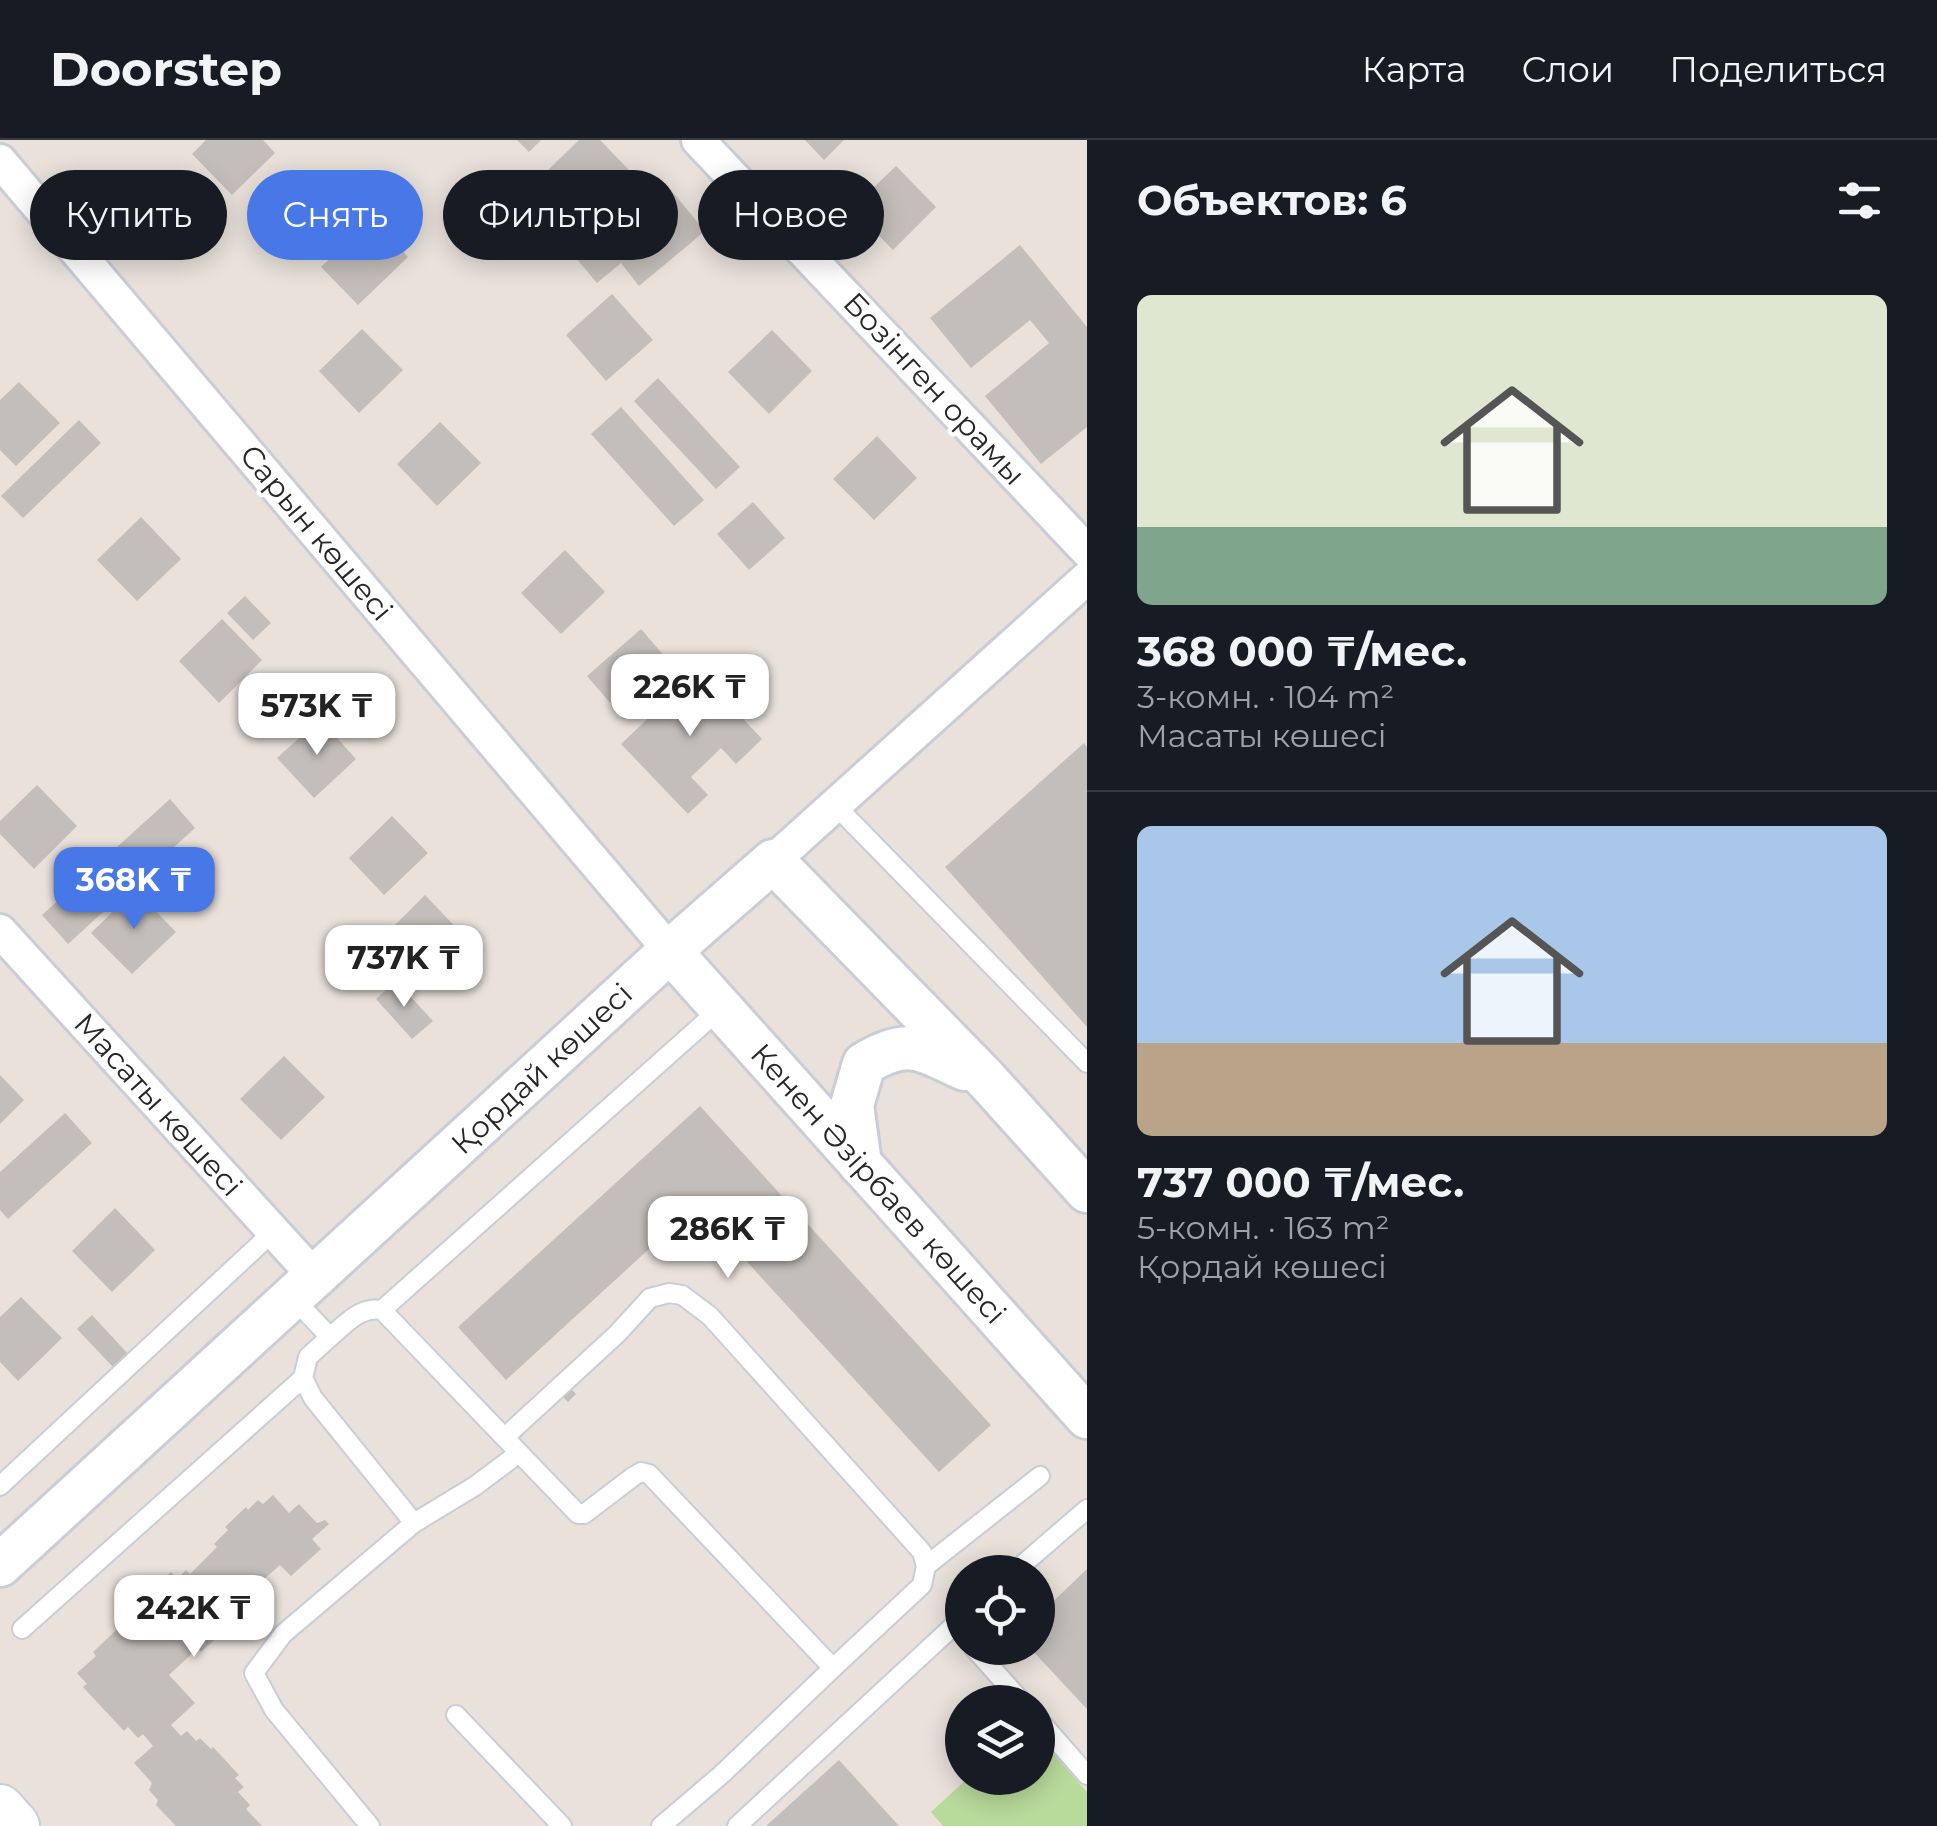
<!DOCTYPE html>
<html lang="ru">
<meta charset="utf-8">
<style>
body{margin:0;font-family:Montserrat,sans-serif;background:#20242c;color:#f1f3f6;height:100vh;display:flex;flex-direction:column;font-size:38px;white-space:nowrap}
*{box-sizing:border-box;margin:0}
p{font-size:32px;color:#9ea1a6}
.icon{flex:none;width:55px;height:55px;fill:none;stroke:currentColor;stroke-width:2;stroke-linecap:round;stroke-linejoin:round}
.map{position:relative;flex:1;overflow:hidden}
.side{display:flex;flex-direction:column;background:#171b24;width:850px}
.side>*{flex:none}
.hud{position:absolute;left:30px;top:30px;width:905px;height:90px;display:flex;gap:20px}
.tools{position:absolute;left:945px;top:1415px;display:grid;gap:20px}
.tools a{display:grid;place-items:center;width:110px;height:110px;border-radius:50%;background:#171b24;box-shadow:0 5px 25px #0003;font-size:50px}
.price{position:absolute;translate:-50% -85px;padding:0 22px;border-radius:20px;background:#fff;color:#222;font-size:32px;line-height:65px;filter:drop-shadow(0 2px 5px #0008)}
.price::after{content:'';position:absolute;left:50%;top:60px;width:30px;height:22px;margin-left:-15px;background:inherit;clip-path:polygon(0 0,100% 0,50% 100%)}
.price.on{background:#4878e7;color:#fff}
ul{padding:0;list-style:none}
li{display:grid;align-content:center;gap:20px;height:530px;padding:0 50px}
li+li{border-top:2px solid #363941}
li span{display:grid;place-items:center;height:310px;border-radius:15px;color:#555}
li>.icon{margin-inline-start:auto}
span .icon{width:180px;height:180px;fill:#fffc;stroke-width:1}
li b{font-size:42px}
h2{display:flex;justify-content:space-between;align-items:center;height:120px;padding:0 50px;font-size:42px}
.pill{padding:0 35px;border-radius:45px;background:#171b24;box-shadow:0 5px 25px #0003;font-size:35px;line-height:90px}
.pill.on{background:#4878e7;color:#fff}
header{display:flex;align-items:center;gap:60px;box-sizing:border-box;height:140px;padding:0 50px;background:#171b24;border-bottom:2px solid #363941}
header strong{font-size:48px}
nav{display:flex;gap:55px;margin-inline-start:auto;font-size:35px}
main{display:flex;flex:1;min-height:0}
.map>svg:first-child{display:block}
</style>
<header>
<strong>Doorstep</strong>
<nav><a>Карта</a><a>Слои</a><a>Поделиться</a></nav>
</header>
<main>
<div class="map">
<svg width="1087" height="1686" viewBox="0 0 1087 1686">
<rect width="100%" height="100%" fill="#e9e1da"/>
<polygon fill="#b8da9b" points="1038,1596 1087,1652 1087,1686 943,1686 931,1672 968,1638 1038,1638"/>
<g fill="#c4beba">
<polygon points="206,0 263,0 275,13 232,55 192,14"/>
<polygon points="517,0 541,0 529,12"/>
<polygon points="579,0 600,0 630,31 587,73 546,32"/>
<polygon points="805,0 844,0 824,20"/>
<polygon points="896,26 936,67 893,110 852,68"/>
<polygon points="665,43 705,91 639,146 621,123 597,143 575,117"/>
<polygon points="372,79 408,117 358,165 321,127"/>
<polygon points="1020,105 1087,187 1087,287 1041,324 985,256 1049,203 1030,180 971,228 930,178"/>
<polygon points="612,154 653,200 606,241 566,195"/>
<polygon points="362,189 403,230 359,273 319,231"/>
<polygon points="772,190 812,231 769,274 728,232"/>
<polygon points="658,238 740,327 716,349 634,261"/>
<polygon points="19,242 60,283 16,326 0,310 0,260"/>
<polygon points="621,267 704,360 674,386 591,294"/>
<polygon points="79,280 101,303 23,378 1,356"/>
<polygon points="440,282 481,323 437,366 397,324"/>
<polygon points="877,296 917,338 874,380 833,339"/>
<polygon points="753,362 785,398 749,430 717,394"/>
<polygon points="141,377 181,419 137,461 97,420"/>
<polygon points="565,410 605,452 561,494 521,453"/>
<polygon points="245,456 271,483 253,500 227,473"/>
<polygon points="222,479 262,520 219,563 179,521"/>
<polygon points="641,489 678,532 624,579 587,536"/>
<polygon points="698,531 762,599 736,624 721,608 691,637 708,655 688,674 621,604"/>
<polygon points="320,579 356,619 314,658 277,618"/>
<polygon points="1084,603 1087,607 1087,887 945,727"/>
<polygon points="37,645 77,686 34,729 0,694 0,681"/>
<polygon points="170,659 195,688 68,804 42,775"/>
<polygon points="392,676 428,713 384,755 349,718"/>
<polygon points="135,750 176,792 132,834 91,793"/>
<polygon points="425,755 465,797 422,839 382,798"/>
<polygon points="396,841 433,881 412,899 376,859"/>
<polygon points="284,916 325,957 281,1000 240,959"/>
<polygon points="0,935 24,960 0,984"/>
<polygon points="700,966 991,1285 939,1332 696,1066 506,1240 458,1187"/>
<polygon points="65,973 92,1003 8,1079 0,1070 0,1032"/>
<polygon points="115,1068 155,1110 112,1152 72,1111"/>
<polygon points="21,1157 62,1198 18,1241 0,1222 0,1177"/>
<polygon points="92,1175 130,1216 115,1229 77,1189"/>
<polygon points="569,1247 576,1254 568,1262 561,1255"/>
<polygon points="273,1355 289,1373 299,1364 317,1383 325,1380 329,1384 312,1399 321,1409 291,1436 280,1425 262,1441 266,1445 224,1484 228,1488 201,1512 198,1508 169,1535 195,1563 171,1585 181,1596 187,1591 196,1601 200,1598 211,1609 213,1607 239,1635 235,1638 244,1647 238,1652 250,1665 246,1669 262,1686 176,1686 156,1665 158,1660 149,1650 152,1643 134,1623 153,1606 143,1594 138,1598 128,1587 124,1591 83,1547 87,1544 77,1533 96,1516 93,1512 150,1458 147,1455 171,1432 177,1439 186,1430 190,1434 217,1407 214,1404 228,1390 225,1387 246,1367 248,1370 258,1360 263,1364"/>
<polygon points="1087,1429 1087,1569 1030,1508 1038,1508 1038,1476"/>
<polygon points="839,1620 899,1686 766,1686"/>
</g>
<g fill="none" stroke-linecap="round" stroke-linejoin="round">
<defs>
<g id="service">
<polyline points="835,665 1087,923"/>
<polyline points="294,1159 330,1197 308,1217 303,1238 313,1258 414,1383 283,1494 254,1533 274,1570 370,1686"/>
<polyline points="382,1170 721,868"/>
<path d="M 330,1197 C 346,1184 360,1166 382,1170 L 578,1374 L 584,1374 L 634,1336 L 641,1332 L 649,1334 L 833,1528 L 922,1445 L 926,1426 L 922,1412 L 710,1176 L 682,1155 L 669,1153 L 650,1158 L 617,1194 L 505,1297"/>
<polyline points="0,1346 274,1091"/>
<polyline points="414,1383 475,1346 519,1313"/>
<polyline points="926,1426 1040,1336"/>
<polyline points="1014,1432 1087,1369"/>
<polyline points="22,1489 303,1238"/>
<polyline points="974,1508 1022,1562"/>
<polyline points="456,1575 562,1686"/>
<polyline points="1038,1579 1087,1635"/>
<polyline points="661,1686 721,1635 833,1528"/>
<polyline points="737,1686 962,1478"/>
</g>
<g id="minor">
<polyline points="698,0 1087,411"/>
<polyline points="0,21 670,811"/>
<polyline points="773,721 1087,438"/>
<polyline points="0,791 316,1138"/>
</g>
<g id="tertiary">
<polyline points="670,811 1087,1277"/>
<path d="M 860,1024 L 852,965 L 864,924 C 909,897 920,909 965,929"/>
<polyline points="0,1425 670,811 773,721 984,937 1087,1051"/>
</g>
<polyline id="secondary" points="0,1669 15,1686"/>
</defs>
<use href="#service" stroke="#c8cdd8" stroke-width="22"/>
<use href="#minor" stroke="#c8cdd8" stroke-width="38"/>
<use href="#tertiary" stroke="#c8cdd8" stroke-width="48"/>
<use href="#secondary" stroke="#c8cdd8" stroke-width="52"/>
<use href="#service" stroke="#fff" stroke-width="18"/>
<use href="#minor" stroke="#fff" stroke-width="32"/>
<use href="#tertiary" stroke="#fff" stroke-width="42"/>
<use href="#secondary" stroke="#fff" stroke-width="48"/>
</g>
<g text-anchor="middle" stroke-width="8" stroke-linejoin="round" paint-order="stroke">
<g font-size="30" fill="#272727" stroke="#fff">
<text transform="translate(934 249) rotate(47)" y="10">Бозінген орамы</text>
<text transform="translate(316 393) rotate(50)" y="10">Сарын көшесі</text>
<text transform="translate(542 929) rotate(-43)" y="10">Қордай көшесі</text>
<text transform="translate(158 965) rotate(48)" y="10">Масаты көшесі</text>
<text transform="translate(878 1044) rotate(48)" y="10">Кенен Әзірбаев көшесі</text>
</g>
</g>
</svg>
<div class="tools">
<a><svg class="icon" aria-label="locate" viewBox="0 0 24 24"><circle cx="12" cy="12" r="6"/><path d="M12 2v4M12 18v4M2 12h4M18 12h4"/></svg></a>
<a><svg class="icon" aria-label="layers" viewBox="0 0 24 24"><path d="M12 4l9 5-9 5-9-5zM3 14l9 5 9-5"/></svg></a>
</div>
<b class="price" style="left:690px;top:599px">226K ₸</b>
<b class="price" style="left:317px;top:618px">573K ₸</b>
<b class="price on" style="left:134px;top:792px">368K ₸</b>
<b class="price" style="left:404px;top:870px">737K ₸</b>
<b class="price" style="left:728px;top:1141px">286K ₸</b>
<b class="price" style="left:194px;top:1520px">242K ₸</b>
<div class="hud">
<a class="pill">Купить</a>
<a class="pill on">Снять</a>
<a class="pill">Фильтры</a>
<a class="pill">Новое</a>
</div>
</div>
<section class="side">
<h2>Объектов: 6<svg class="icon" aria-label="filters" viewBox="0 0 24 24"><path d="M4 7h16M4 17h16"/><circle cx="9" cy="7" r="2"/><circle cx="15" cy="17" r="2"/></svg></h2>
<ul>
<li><span style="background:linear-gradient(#dfe7d0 75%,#7fa58c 0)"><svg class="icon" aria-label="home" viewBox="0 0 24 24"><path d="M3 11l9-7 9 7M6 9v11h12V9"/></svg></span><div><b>368 000 ₸/мес.</b><p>3-комн. · 104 m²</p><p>Масаты көшесі</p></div></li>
<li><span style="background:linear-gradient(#a9c7e8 70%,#b9a48a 0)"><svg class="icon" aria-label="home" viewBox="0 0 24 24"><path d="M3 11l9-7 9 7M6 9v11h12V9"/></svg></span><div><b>737 000 ₸/мес.</b><p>5-комн. · 163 m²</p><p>Қордай көшесі</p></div></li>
</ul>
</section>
</main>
